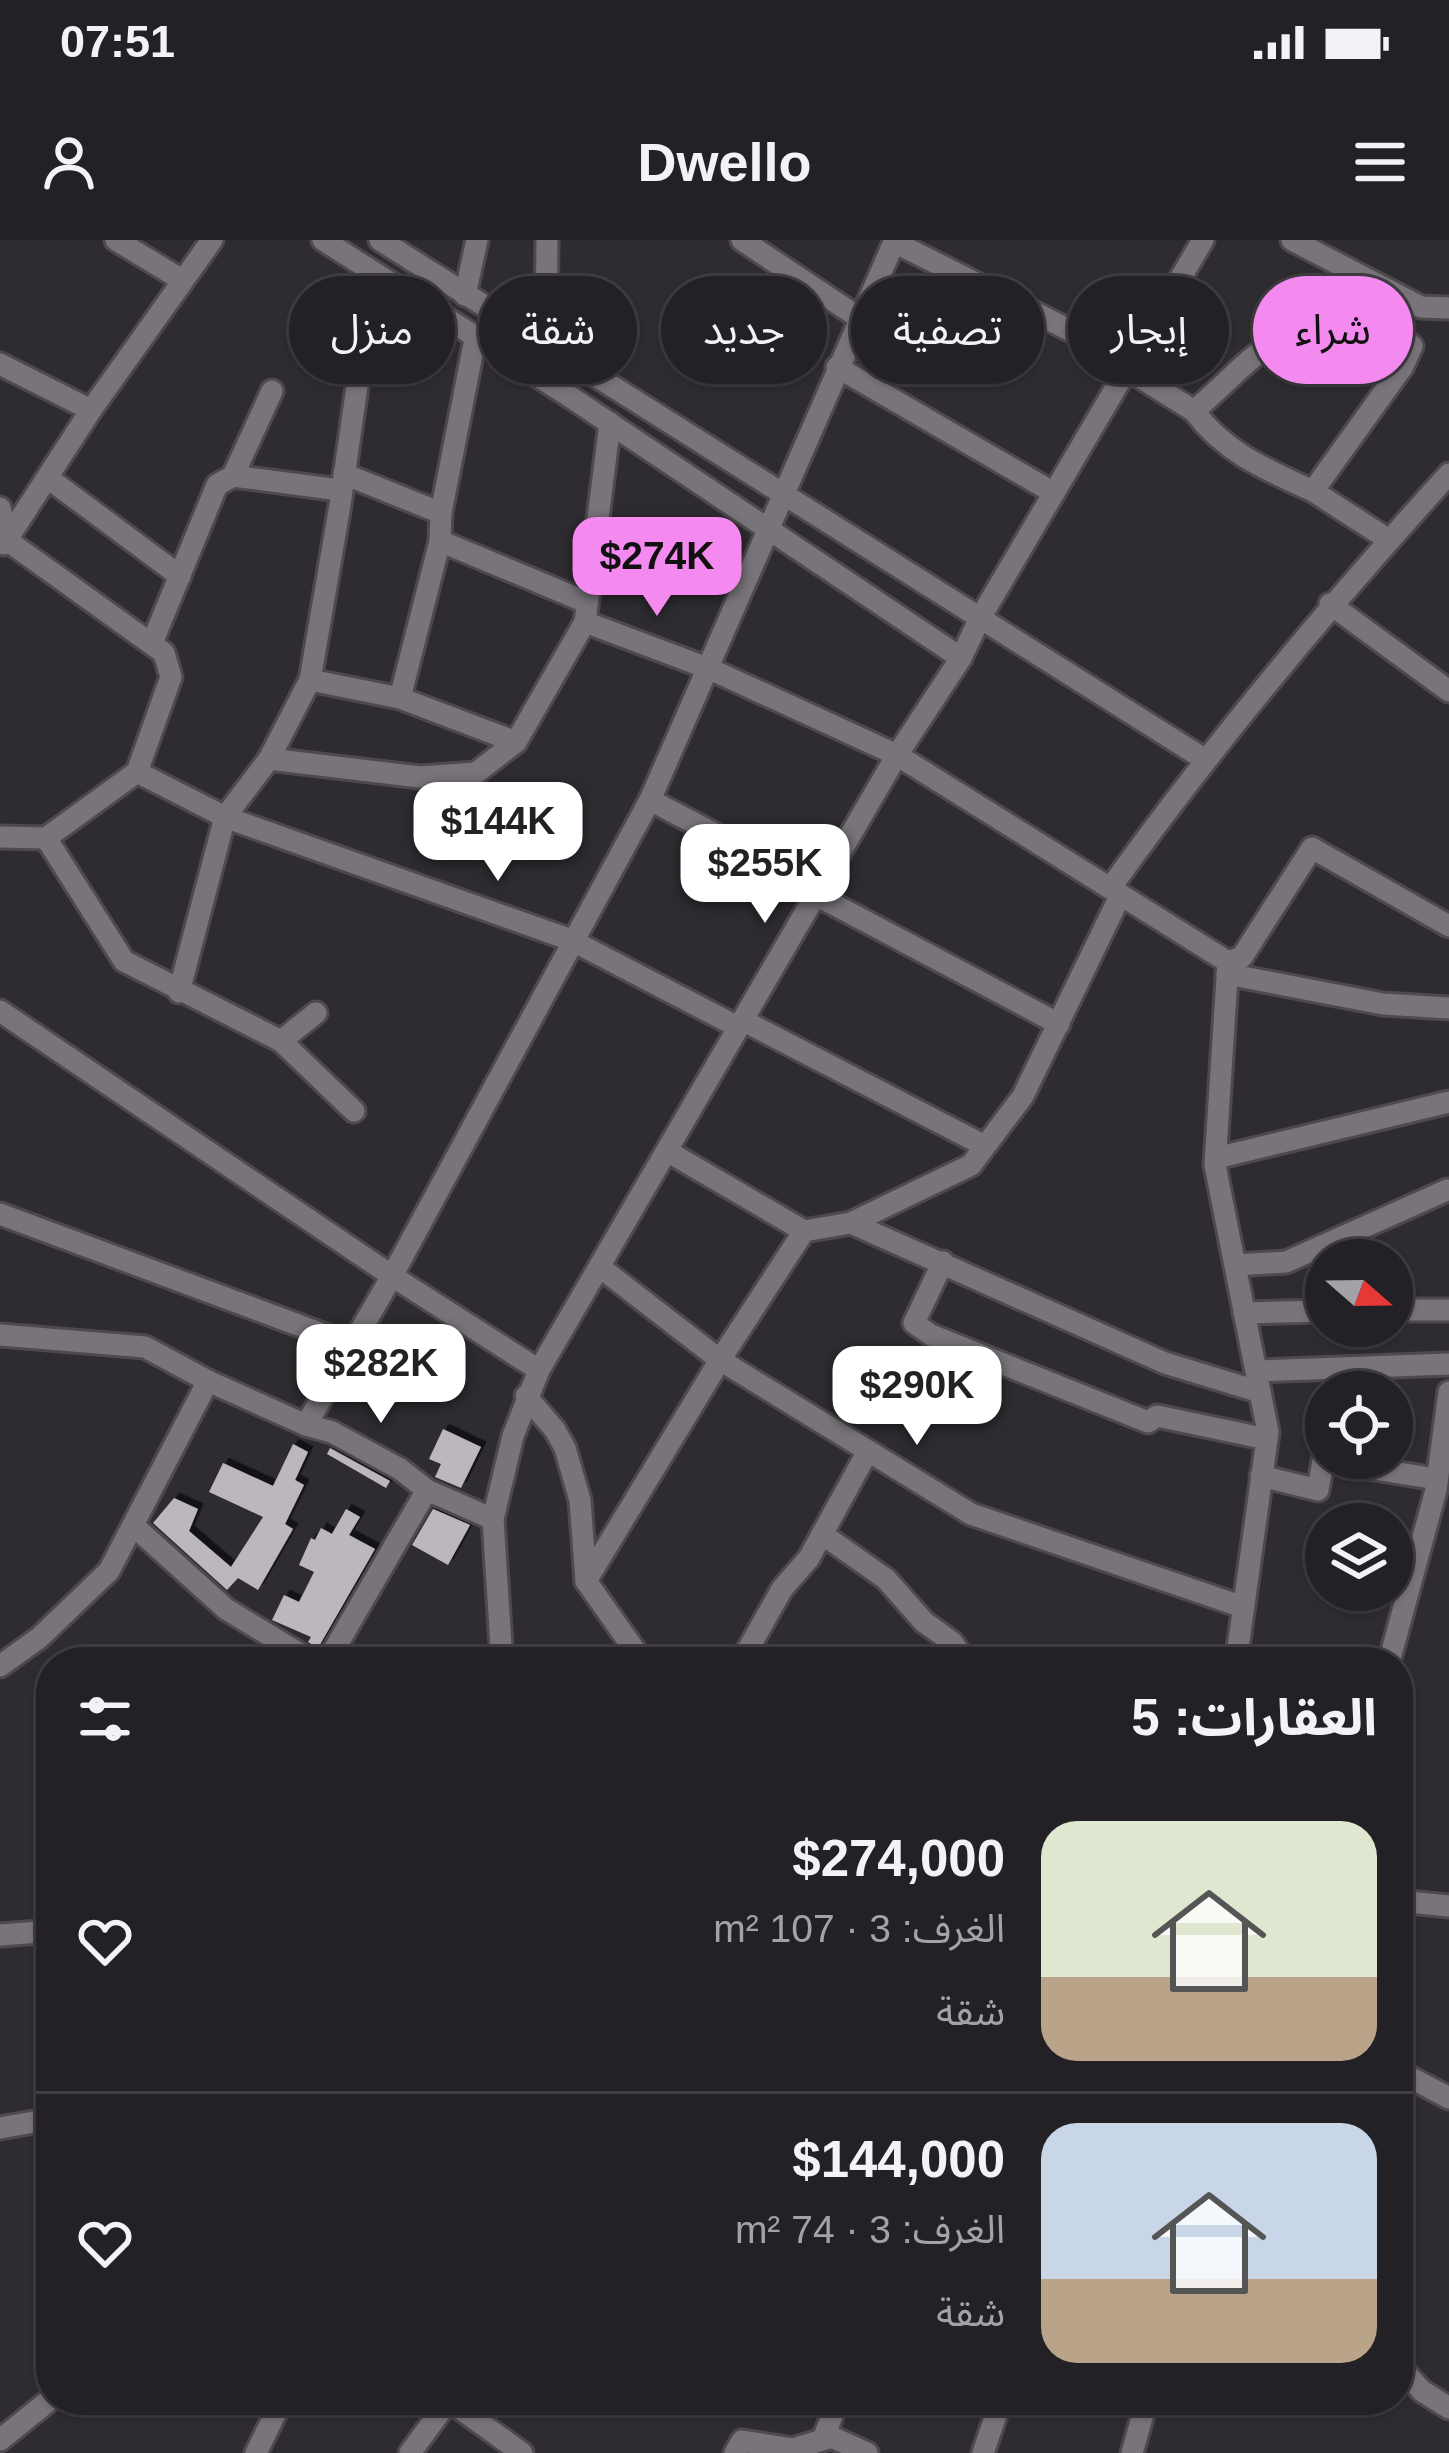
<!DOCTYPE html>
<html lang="ar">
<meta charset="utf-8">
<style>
body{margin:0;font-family:Helvetica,"Noto Sans Arabic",sans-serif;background:#2f2e32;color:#f1f3f6;direction:rtl;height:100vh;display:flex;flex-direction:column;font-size:45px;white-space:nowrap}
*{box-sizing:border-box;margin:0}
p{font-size:39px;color:#a3a3a7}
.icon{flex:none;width:66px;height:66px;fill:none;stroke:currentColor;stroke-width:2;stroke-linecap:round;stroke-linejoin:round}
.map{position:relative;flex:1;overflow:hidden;direction:ltr}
.sheet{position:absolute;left:36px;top:1407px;width:1377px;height:768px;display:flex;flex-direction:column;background:#232125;border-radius:48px;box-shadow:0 3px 9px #0004,0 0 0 3px #403e42;direction:rtl}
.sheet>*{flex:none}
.top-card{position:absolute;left:36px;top:36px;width:1377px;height:108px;direction:rtl;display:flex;gap:24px}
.needle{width:78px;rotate:110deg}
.buttons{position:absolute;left:1305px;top:999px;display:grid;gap:24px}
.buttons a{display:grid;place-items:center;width:108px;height:108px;border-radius:50%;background:#232125;box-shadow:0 3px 9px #0004,0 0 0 3px #403e42;font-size:60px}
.price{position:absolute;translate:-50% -102px;padding:0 27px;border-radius:24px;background:#fff;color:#222;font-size:39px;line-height:78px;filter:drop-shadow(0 3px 6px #0008)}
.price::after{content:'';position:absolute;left:50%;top:72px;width:36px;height:27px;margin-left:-18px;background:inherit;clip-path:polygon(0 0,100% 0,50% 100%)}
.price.active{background:#f489f0;color:#111}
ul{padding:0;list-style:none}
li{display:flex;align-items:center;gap:36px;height:300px;padding:0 36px}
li+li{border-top:3px solid #403e42}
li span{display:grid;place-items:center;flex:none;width:336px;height:240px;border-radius:36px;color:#555}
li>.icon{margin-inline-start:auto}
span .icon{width:144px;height:144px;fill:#fffc;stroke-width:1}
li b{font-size:51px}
h2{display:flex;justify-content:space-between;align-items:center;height:144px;padding:0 36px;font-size:51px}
.tag{padding:0 42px;border-radius:54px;background:#232125;box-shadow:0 3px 9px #0004,0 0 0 3px #403e42;font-size:42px;line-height:108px}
.tag.active{background:#f489f0;color:#111}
.status{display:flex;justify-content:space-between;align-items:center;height:84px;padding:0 60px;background:#232125;direction:ltr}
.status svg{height:33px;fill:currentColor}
header{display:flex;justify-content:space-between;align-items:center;height:156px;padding:0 36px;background:#232125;font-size:54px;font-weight:700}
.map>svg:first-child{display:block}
</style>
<div class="status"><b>07:51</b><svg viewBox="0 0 49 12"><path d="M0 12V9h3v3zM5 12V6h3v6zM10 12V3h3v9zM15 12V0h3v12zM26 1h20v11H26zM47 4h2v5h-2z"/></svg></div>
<header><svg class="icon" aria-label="menu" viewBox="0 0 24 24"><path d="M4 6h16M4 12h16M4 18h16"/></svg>Dwello<svg class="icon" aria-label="person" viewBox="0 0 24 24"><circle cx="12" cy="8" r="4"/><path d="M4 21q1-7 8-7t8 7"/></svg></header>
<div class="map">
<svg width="1449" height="2213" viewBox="0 0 1449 2213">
<defs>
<filter id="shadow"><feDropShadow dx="5.5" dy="-5.5" stdDeviation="0" flood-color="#0009"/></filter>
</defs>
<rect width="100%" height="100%" fill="#2f2c31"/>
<g fill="#bcb7bd" filter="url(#shadow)">
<polygon points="443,1189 481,1207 461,1248 435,1237 441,1224 429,1219"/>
<polygon points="293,1204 308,1212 295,1240 304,1245 285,1284 293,1289 258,1350 238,1338 227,1350 153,1283 174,1258 198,1269 189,1291 231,1327 263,1277 209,1252 223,1223 273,1246"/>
<polygon points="330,1208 390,1241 386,1248 327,1214"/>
<polygon points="346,1269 360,1277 349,1295 375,1309 318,1408 308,1402 311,1397 272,1380 284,1355 299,1362 314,1332 299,1325 311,1298 315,1300 321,1288 332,1294"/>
<polygon points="433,1269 470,1285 448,1325 412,1305"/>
</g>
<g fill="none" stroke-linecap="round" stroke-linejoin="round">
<defs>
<g id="minor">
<polyline points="116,0 182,40"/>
<polyline points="323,0 569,156 961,418"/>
<polyline points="380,0 1204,519"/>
<polyline points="742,0 861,79"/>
<polyline points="1292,0 1421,67 1449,68"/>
<polyline points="894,2 1131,121"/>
<polyline points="465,55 477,0"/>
<polyline points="546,105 547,0"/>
<polyline points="0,124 91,170"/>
<polyline points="837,127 1054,253"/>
<path d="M 1127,129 L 1194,171 C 1256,118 1269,83 1359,87 C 1378,88 1397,93 1412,106 L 1403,126 L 1313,251 C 1267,230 1225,213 1194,171"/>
<polyline points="344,234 441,273"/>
<polyline points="233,236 340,250"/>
<polyline points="48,238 180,336"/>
<polyline points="1313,251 1389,300"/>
<polyline points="0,268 8,301 164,413 171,437 137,532 225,577 571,700 738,787"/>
<polyline points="440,301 586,362"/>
<polyline points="4,304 91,170 212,0"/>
<polyline points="1330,364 1449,451"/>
<polyline points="585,382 710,429 897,515 1228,722 1215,925 1268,1192 1236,1422"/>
<polyline points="152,403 217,245 233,236 272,151"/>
<polyline points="310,440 400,458 516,502"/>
<polyline points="400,458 440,301 441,273 475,99"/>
<polyline points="269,519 420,537 476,533 516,502 585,382 610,183"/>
<polyline points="650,560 820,649"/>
<polyline points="0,597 46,598 137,532"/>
<polyline points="46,598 124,721 281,801 316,773"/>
<path d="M 1111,647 C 1216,501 1328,367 1449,234"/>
<polyline points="816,655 1059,784"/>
<polyline points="1228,722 1242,717 1312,608 1449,686"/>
<polyline points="1227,734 1383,764 1449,768"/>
<polyline points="179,752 225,577 269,519 310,440 340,265 373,35"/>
<polyline points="0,771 392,1036 539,1130"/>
<polyline points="742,780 985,906"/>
<polyline points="281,801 354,871"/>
<polyline points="667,911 804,991"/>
<polyline points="1216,918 1449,862"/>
<polyline points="0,974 352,1105"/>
<polyline points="851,983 1165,1123 1260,1152"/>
<polyline points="943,1022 914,1083 931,1095 1148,1182 1157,1176 1267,1199"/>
<polyline points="1235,1025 1286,1022 1447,950"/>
<polyline points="601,1028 720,1120 971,1274 1243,1367"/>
<polyline points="1392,1070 1449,1070"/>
<polyline points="1244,1073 1326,1071"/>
<polyline points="0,1095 145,1107 208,1141 306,1185 332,1192 400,1229 427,1250"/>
<polyline points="1256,1131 1449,1124"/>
<polyline points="526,1156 555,1190 565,1208 580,1260 586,1341 643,1422"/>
<polyline points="306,1185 392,1036 650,560 895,0"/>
<polyline points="1261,1236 1318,1250 1323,1221 1437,1239"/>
<polyline points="135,1287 226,1369 313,1422"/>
<polyline points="822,1294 886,1339 924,1382 952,1402 966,1422"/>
<polyline points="586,1341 720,1120 804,991 851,983 971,925 1023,856 1120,656"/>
<polyline points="327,1422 427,1250 493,1279"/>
<polyline points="502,1422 493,1279 513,1196 539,1130 897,515 961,418 979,380 1203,0"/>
<polyline points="741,1422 782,1349 809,1318 868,1211"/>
<polyline points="1389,1422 1436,1250 1449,1152"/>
<polyline points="0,1426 39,1398 109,1331 208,1141"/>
<polyline points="1398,1661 1449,1666"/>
<polyline points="0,1695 51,1691"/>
<polyline points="1398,1831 1449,1858"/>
<polyline points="0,1888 51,1879"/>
<polyline points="1398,2125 1422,2151 1449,2168"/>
<polyline points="448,2160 522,2213"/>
<polyline points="838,2160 825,2194 867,2213"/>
<polyline points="0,2200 51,2159"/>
<polyline points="256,2213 282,2160"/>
<polyline points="410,2213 449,2160"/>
<polyline points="735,2213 742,2201 793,2209 832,2197"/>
<polyline points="983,2213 1001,2160"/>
<polyline points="1132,2213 1147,2160"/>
</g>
</defs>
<use href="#minor" stroke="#4d494d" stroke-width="27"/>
<use href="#minor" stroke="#78747a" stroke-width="21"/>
</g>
</svg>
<div class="buttons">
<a><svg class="needle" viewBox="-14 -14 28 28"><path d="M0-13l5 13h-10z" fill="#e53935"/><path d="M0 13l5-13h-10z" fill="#a3a3a7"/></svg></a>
<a><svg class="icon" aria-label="locate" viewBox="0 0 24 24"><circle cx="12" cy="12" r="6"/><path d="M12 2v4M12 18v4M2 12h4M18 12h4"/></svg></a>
<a><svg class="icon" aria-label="layers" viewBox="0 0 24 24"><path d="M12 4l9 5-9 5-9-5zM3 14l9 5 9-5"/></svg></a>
</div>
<b class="price active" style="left:657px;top:379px">$274K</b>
<b class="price" style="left:498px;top:644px">$144K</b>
<b class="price" style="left:765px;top:686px">$255K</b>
<b class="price" style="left:381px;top:1186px">$282K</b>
<b class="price" style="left:917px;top:1208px">$290K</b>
<div class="top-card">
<a class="tag active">شراء</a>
<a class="tag">إيجار</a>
<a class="tag">تصفية</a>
<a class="tag">جديد</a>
<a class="tag">شقة</a>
<a class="tag">منزل</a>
</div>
<section class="sheet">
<h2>العقارات: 5<svg class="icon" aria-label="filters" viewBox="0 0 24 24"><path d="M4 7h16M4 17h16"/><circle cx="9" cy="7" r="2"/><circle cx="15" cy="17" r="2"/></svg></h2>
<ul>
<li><span style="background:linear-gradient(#dfe7d0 65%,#b9a48a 0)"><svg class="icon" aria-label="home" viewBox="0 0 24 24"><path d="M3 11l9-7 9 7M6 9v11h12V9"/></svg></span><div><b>$274,000</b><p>الغرف: 3 · 107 m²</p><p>شقة</p></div><svg class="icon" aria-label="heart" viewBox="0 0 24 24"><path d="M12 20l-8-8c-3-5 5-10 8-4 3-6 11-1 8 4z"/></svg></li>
<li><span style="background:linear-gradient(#c9d6e8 65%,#b9a48a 0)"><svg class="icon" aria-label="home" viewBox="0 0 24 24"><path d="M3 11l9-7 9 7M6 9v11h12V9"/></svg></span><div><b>$144,000</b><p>الغرف: 3 · 74 m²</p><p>شقة</p></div><svg class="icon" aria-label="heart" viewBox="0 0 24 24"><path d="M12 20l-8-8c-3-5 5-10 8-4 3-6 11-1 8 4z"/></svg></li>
</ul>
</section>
</div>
